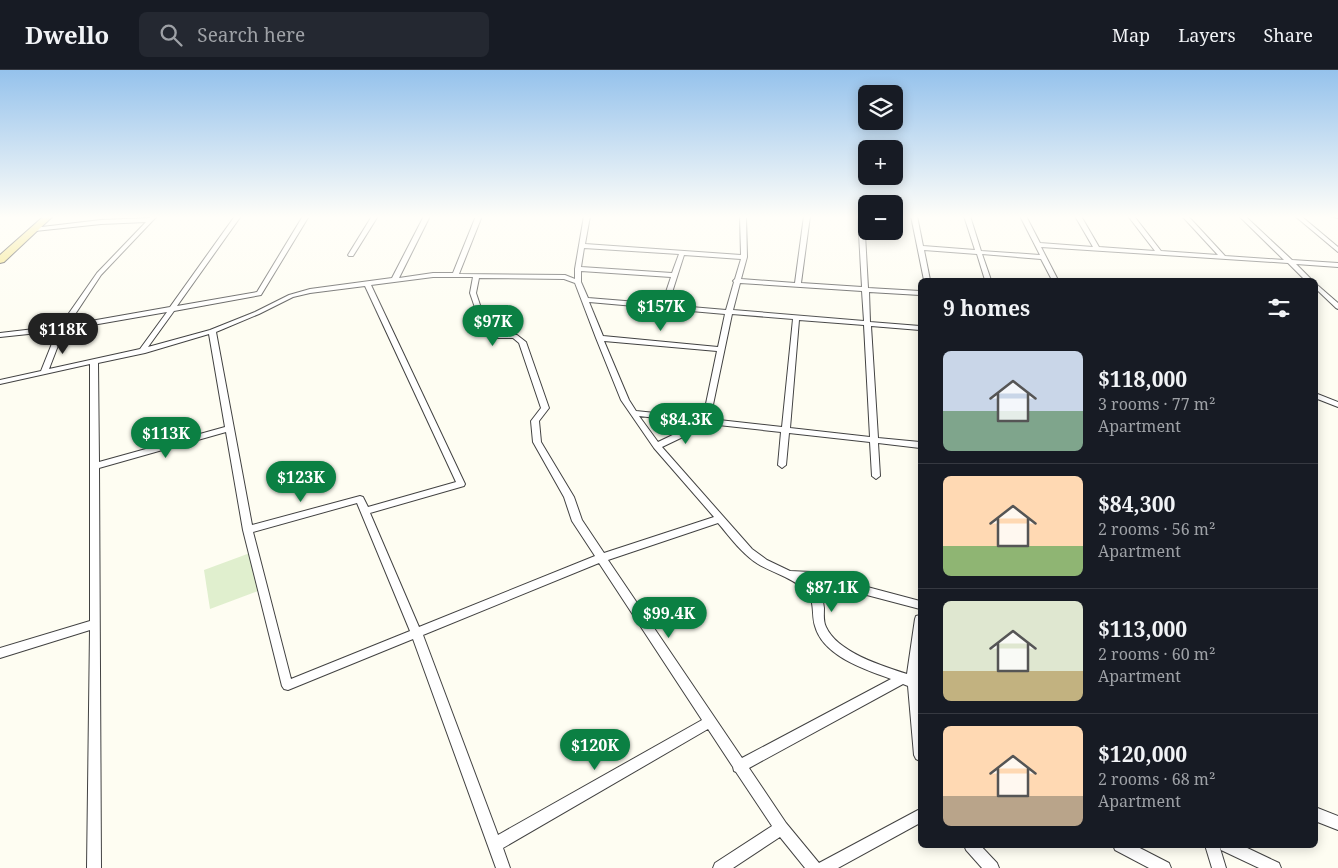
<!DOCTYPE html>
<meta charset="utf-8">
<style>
body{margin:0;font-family:"Noto Serif",serif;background:#242831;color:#f1f3f6;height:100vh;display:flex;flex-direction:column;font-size:19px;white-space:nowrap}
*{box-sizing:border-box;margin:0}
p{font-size:16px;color:#9ea1a6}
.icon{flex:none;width:28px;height:28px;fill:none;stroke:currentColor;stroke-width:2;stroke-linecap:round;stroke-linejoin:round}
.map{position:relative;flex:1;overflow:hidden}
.panel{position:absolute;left:918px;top:208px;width:400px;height:570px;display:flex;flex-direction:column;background:#171b24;border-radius:8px;box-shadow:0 2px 12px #0003}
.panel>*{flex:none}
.fabs{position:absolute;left:858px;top:15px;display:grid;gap:10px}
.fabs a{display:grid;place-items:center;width:45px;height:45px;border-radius:8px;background:#171b24;box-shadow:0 2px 12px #0003;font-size:25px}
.price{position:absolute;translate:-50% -42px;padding:0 11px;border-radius:18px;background:#0b8043;color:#fff;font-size:16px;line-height:32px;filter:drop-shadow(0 1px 2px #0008)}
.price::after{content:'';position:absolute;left:50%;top:30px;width:15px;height:11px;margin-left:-8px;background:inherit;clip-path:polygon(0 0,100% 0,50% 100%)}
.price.active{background:#222;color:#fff}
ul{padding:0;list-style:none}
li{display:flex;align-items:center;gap:15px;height:125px;padding:0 25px}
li+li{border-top:1px solid #363941}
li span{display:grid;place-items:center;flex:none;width:140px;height:100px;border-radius:8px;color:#555}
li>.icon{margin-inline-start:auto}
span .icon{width:60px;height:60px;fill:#fffc;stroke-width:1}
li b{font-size:21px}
h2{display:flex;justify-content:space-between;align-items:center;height:60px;padding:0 25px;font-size:21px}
header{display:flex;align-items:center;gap:30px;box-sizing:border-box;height:70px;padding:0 25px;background:#171b24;border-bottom:1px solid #363941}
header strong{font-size:24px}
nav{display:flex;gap:28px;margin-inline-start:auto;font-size:18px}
.search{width:350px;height:45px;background:#242831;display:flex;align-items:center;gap:12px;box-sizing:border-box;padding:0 18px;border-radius:8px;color:#9ea1a6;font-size:19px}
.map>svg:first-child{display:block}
</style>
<header>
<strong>Dwello</strong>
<div class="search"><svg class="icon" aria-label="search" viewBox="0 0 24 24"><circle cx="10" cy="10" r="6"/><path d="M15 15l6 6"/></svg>Search here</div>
<nav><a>Map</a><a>Layers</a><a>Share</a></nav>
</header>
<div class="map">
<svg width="1338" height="798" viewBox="0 0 1338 798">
<rect width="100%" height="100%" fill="#fefdf2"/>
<polygon fill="#e0efce" points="250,483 258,521 210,539 204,500"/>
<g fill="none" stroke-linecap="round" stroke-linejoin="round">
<defs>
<g id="minor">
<path d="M 151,146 L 157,146 L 101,205 L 68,255 L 170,237 L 235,146 L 241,146 L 177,236 L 257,222 L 303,146 L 309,146 L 261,225 L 174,241 L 148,277 L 210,260 L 255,242 L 289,225 L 310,219 L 392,208 L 424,146 L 430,146 L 399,208 L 433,203 L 453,203 L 476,146 L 482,146 L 459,204 L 565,205 L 575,209 L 575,199 L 584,146 L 590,146 L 585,174 L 741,185 L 740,146 L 746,146 L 747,187 L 741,209 L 795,213 L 804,146 L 810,146 L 801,213 L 862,217 L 858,146 L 864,146 L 868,218 L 920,221 L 920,225 L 869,222 L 870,252 L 920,256 L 920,260 L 871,256 L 878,368 L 920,372 L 920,378 L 878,373 L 880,406 L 876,409 L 872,406 L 870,372 L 789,363 L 786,395 L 782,398 L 778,395 L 781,362 L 700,353 L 687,365 L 662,377 L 752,479 L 767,490 L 790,501 L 811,502 L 920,531 L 920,539 L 806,509 C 815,517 823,525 824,538 C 824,544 823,551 826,557 C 837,582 882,596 907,604 L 915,549 L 916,546 L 920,545 L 920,585 L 918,600 L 920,622 L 920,691 L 916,689 L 914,685 L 908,616 L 903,614 L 749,698 L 786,753 L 819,793 L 920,739 L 920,753 L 838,798 L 805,798 L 780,767 L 733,798 L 713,798 L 715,793 L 772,756 L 736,702 L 734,701 L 733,697 L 708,659 L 503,778 L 510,798 L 496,798 L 413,569 L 288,620 L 284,619 L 282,616 L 243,460 L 226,362 L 99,398 L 101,798 L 87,798 L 90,560 L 0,588 L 0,578 L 90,551 L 90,294 L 0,314 L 0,310 L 41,301 L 57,261 L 0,267 L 0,263 L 60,256 L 97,203 L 146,152 L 101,154 L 35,161 L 33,160 L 33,158 L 101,150 L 149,148 ZM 584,178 L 679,184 L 672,203 L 581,197 ZM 684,185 L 741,189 L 735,209 L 733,211 L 734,212 L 726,240 L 668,235 ZM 581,201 L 671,207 L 662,234 L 588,228 L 581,212 ZM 433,207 L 473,207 L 470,223 L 484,264 L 493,268 L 513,268 L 519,273 L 541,338 L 531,351 L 533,372 L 564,427 L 572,451 L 595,486 L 419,557 L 370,443 L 464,416 L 465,414 L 371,215 ZM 479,208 L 564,209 L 575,213 L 596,268 L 621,330 L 654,378 L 714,447 L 604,483 L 582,450 L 574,427 L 541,372 L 539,351 L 549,338 L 526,272 L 517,265 L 494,264 L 489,262 L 476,223 ZM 740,213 L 862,221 L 864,251 L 733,240 ZM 365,216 L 456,412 L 368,437 L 363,427 L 360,426 L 252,455 L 216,262 L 259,244 L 293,227 L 310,223 ZM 589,232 L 725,244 L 718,277 L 603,266 ZM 167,242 L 140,279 L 49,299 L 64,260 ZM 732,244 L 793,249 L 782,357 L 710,349 ZM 799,250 L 864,255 L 870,367 L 790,358 ZM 209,264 L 225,357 L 99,392 L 98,293 L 145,283 ZM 604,271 L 717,281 L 703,348 L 636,341 L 629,330 ZM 639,346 L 691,352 L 681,361 L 658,372 ZM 357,433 L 410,561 L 291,609 L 253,462 ZM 718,453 C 730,467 742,484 758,494 C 773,503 791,507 805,520 C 816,531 811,543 815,556 C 823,586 864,599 891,609 L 742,688 L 608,490 ZM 599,493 L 702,650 L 498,765 L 423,565 Z"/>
<polygon points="372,146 378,146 353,186 349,186 348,185"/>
<polygon points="911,146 917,146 923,176 975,180 964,146 970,146 981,181 1040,185 1020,146 1026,146 1040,173 1093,177 1075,146 1081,146 1099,177 1155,181 1128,146 1134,146 1161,181 1218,185 1182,146 1188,146 1225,186 1284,190 1239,146 1245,146 1292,190 1338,193 1338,197 1296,194 1312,210 1305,210 1288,193 1041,177 1058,210 1052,210 1041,189 982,184 991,210 985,210 977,184 924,180 930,210 924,210"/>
<polygon points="1295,146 1301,146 1338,177 1338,182"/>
<polygon points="1330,146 1338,146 1338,148"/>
<polygon points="1315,213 1338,233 1338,239 1336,238 1315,218"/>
<polygon points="1315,323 1338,332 1338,337 1315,328"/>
<polygon points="1315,737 1338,746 1338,760 1315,751"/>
<polygon points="964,775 980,775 997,793 999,798 982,798 966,780"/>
<polygon points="1113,775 1134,775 1169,793 1171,798 1149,798 1115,780"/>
<polygon points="1205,775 1219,775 1226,798 1212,798"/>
<polygon points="1219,775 1241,775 1279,793 1281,798 1259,798 1221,780"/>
</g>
<polygon id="primary" points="44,146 53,146 4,192 0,193 0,185"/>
</defs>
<use href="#minor" stroke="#424242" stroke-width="2"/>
<use href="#primary" stroke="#202020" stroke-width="2"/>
<use href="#minor" fill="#fff" fill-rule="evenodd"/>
<use href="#primary" fill="#f2e06f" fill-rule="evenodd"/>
</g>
<linearGradient id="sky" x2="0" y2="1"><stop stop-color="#95c2ec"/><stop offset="0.57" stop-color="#fffef9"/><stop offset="1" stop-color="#fffef9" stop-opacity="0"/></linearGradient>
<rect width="1338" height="258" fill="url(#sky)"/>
</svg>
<div class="fabs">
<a><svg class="icon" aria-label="layers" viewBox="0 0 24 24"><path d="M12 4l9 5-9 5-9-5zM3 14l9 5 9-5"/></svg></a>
<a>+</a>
<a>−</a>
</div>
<b class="price" style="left:661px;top:262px">$157K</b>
<b class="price" style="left:493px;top:277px">$97K</b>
<b class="price active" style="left:63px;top:285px">$118K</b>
<b class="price" style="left:686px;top:375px">$84.3K</b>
<b class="price" style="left:166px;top:389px">$113K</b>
<b class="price" style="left:301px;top:433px">$123K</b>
<b class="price" style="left:832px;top:543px">$87.1K</b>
<b class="price" style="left:669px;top:569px">$99.4K</b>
<b class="price" style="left:595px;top:701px">$120K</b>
<section class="panel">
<h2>9 homes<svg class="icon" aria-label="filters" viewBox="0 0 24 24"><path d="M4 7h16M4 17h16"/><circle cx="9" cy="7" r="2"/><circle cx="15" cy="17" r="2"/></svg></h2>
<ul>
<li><span style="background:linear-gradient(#c9d6e8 60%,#7fa58c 0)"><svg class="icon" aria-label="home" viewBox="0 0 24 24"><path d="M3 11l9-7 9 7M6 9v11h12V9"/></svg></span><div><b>$118,000</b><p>3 rooms · 77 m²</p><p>Apartment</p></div></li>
<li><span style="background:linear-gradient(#ffd9b3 70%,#8fb573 0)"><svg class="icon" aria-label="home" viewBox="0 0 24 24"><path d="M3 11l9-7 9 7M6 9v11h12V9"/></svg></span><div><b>$84,300</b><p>2 rooms · 56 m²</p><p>Apartment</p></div></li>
<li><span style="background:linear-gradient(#dfe7d0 70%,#c2b280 0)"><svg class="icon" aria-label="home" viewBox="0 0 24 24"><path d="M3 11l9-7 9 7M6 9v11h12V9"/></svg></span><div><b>$113,000</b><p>2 rooms · 60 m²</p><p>Apartment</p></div></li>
<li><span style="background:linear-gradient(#ffd9b3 70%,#b9a48a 0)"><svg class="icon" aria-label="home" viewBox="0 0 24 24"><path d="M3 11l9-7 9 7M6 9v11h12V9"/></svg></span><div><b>$120,000</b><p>2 rooms · 68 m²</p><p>Apartment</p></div></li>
</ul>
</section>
</div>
